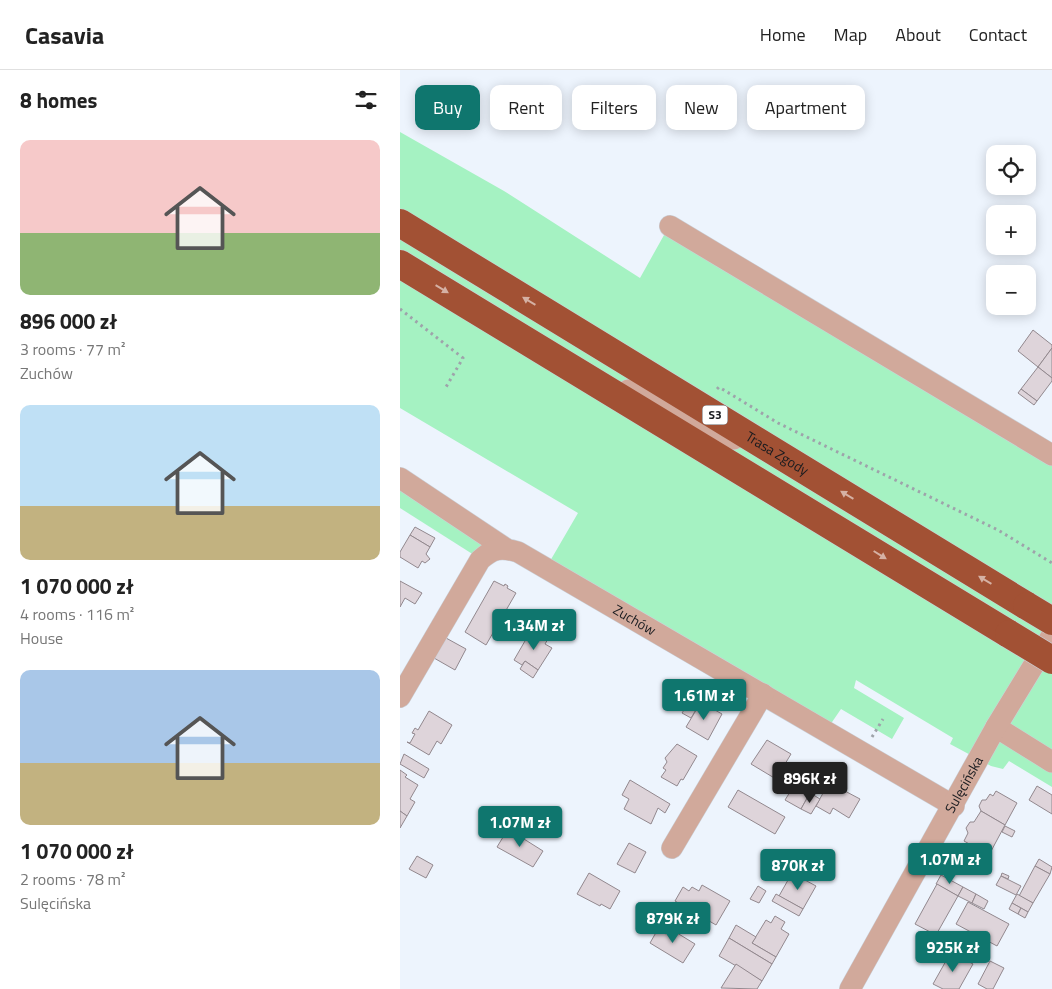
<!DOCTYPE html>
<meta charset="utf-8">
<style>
body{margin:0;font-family:"Titillium Web",sans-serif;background:#f6f6f6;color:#222;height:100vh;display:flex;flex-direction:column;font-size:19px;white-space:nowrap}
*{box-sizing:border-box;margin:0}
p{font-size:16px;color:#767676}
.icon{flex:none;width:28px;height:28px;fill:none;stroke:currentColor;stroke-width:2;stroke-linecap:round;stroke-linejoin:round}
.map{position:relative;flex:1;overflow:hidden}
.sheet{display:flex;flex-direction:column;background:#fff;width:400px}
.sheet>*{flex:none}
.hud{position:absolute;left:15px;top:15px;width:475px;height:45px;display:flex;gap:10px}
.fabs{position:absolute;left:586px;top:75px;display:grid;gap:10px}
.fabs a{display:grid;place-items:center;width:50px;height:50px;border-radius:10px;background:#fff;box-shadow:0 2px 12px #0003;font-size:25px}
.price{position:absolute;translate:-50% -42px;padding:0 11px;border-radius:5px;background:#0f766e;color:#fff;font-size:16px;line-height:32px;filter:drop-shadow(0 1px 2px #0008)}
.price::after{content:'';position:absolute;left:50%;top:30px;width:15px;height:11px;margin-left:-8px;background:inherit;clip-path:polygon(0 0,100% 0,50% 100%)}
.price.selected{background:#222;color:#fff}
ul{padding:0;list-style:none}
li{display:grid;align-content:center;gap:10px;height:265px;padding:0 20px}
li span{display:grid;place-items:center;height:155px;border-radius:10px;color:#555}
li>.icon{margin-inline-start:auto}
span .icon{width:90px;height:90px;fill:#fffc;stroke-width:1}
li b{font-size:21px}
h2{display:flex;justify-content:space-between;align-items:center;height:60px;padding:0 20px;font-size:21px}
.chip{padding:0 18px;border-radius:10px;background:#fff;box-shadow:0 2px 12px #0003;font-size:18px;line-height:45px}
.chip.selected{background:#0f766e;color:#fff}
header{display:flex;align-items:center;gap:30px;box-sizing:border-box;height:70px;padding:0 25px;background:#fff;border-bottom:1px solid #e0e0e0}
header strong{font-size:24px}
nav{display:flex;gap:28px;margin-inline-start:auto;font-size:18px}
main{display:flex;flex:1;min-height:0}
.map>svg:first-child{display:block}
</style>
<header>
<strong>Casavia</strong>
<nav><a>Home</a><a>Map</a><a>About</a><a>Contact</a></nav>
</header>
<main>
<section class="sheet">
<h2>8 homes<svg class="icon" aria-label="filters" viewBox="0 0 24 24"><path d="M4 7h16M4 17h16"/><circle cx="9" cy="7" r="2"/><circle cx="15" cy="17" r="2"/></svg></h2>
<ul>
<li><span style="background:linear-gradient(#f6c9c9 60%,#8fb573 0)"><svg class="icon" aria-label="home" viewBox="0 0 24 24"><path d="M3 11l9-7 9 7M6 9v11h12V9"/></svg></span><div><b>896 000 zł</b><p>3 rooms · 77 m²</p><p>Zuchów</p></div></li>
<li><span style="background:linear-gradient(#bfe0f5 65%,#c2b280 0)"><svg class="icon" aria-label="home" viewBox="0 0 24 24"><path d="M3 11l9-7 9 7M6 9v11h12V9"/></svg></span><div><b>1 070 000 zł</b><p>4 rooms · 116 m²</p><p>House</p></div></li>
<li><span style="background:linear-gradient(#a9c7e8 60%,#c2b280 0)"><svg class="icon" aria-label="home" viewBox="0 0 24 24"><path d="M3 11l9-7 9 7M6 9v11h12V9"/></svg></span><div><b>1 070 000 zł</b><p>2 rooms · 78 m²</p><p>Sulęcińska</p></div></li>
</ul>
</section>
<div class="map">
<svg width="652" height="919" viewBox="0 0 652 919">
<rect width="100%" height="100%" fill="#edf4fd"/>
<g fill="#a5f2c2">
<polygon points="0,62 104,121 240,208 273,149 652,383 652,717 609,691 603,699 591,696 550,674 553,668 456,610 454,618 504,648 492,669 441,639 430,655 146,498 178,443 0,338"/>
<polygon points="0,414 95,474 74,485 0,438"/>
</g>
<g fill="#ded4da" stroke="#92888e">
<polygon points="633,260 652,275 652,278 638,297 618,281"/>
<polygon points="652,278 652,308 638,297"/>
<polygon points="638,297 652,308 652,311 637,331 621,319"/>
<polygon points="621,319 637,331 634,335 618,323"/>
<polygon points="15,457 35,468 30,477 10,465"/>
<polygon points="10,465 30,477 26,484 30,489 25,493 22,491 18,498 0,487 0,482"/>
<polygon points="0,511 22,523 15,534 5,528 0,537"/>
<polygon points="94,511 104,516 105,514 108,516 107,518 116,523 86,575 65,562"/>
<polygon points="129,564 137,569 140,564 148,569 145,574 152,578 138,600 125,591 122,595 114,590"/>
<polygon points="46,568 66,579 55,600 34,588"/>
<polygon points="125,591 138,600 133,608 120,599"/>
<polygon points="292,628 300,633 291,648 282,643"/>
<polygon points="301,632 322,644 308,670 286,657"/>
<polygon points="29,641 52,655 41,674 37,671 29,685 7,672 10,673 15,664 12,663 15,658 18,660"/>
<polygon points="367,670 391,684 376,709 351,694"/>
<polygon points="277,674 297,686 283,710 281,709 277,716 261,707 266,700 263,698 267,692 265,688"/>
<polygon points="4,684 29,699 24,708 0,694"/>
<polygon points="0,700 7,705 5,707 18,715 10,729 15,732 7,746 0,741"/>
<polygon points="230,710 270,734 265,743 258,738 251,754 224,739 229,729 222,725"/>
<polygon points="429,712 437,716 439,713 445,717 443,720 460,729 449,748 433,738 430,744 416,736"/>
<polygon points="395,714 410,723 401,739 385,730"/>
<polygon points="637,716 652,725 652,744 629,730"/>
<polygon points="338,720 385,747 375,764 328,737"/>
<polygon points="596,721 617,733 605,755 581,741 579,736 582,730 586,730 590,724 593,726"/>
<polygon points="410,723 420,729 411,744 401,739"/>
<polygon points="0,741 7,746 0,758"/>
<polygon points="581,741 605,755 589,785 564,771 568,763 566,758 570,752 574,752"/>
<polygon points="605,756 615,761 612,767 602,762"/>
<polygon points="108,759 143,781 133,797 97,777"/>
<polygon points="229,773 246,782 235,803 217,794"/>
<polygon points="17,786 33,795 26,808 9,799"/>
<polygon points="639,789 652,797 650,804 635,796"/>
<polygon points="635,796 650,804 633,833 619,826"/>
<polygon points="189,803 220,821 210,839 201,834 200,836 177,824"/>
<polygon points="392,803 416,816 403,839 379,826"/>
<polygon points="602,803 609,806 608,809 601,806"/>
<polygon points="541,805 563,817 558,826 536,814"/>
<polygon points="601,806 621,816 616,825 596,815"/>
<polygon points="537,814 558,826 536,865 515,854"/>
<polygon points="302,815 330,831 316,855 275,831 283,817 289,821 292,817 299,821"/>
<polygon points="358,816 366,821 359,833 350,829"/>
<polygon points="563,817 576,824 572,833 558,826"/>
<polygon points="376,824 403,839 399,846 372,831"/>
<polygon points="576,824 588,831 584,839 572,833"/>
<polygon points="617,824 633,833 628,842 612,833"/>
<polygon points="568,832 609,854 597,876 556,854"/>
<polygon points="612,833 621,838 618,844 609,839"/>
<polygon points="621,838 628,842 625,848 618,844"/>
<polygon points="375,846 385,852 381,859 389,864 376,887 352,873 366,850 371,853"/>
<polygon points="336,855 356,867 352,873 376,887 372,894 329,868"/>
<polygon points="269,858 295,874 283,893 250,873 258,859 266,864"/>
<polygon points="329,868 372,894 362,911 319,886"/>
<polygon points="551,882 573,894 559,919 543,919 533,914"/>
<polygon points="590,891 604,898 593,919 587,919 578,914"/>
<polygon points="336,894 362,911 357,919 321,918"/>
</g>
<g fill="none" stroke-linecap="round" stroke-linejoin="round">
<defs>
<g id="minor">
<polyline points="270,156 652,385"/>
<polyline points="228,320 334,369"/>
<polyline points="0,408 105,478"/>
<path id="s1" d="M 0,627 L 80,490 C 93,478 101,477 118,482 L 554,736"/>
<polyline points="596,657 652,692"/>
<polyline points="272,778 363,624"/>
<path id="s2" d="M 450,919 L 596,657 L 652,565"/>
</g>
<g id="highway">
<path id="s3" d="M 0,153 L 627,536"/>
<polyline points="0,194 609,564"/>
</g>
</defs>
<use href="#minor" stroke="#cbd1d9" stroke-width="22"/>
<use href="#highway" stroke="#cbd1d9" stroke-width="29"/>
<g stroke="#9ea3aa" stroke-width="3" stroke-dasharray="2.5 4" stroke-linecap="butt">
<polyline points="0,239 63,288 46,317"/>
<polyline points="317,319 319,317 378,353 598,460 652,493"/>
<polyline points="472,667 483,649"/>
</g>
<use href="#minor" stroke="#d1a99b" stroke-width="21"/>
<use href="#highway" stroke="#a25134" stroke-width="28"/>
<defs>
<g id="highway-bridge">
<polyline points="627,536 652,551"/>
<polyline points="609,564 652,590"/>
</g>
</defs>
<use href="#highway-bridge" stroke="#cbd1d9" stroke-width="29" stroke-linecap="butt"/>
<use href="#highway-bridge" stroke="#a25134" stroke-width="28"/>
</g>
<defs><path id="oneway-solid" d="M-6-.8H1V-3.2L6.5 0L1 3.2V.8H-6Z" transform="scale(1.25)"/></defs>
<g fill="#d5b1a4">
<use href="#oneway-solid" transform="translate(42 219) rotate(31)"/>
<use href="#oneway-solid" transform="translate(129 231) rotate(-149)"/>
<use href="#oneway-solid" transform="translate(447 425) rotate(-149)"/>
<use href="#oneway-solid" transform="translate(480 485) rotate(32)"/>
<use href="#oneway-solid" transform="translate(585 510) rotate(-149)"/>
</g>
<g text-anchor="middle" stroke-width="4.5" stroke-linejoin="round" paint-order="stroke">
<rect fill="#fff" stroke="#5e5f62" stroke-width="1" x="302.5" y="335.5" width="25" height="19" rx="4"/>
<g font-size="12" font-weight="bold" fill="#191b1f">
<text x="315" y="349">S3</text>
</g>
<g font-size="14" fill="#191b1f" stroke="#fff">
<text dy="5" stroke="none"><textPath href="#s3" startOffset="442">Trasa Zgody</textPath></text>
<text dy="5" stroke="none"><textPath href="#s1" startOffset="335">Zuchów</textPath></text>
<text dy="5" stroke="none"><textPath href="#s2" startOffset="234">Sulęcińska</textPath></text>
</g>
</g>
</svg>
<div class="fabs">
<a><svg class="icon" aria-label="locate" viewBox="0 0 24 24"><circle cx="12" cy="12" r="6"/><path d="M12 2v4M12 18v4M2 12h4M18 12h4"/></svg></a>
<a>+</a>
<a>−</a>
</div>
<b class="price" style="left:134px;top:581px">1.34M zł</b>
<b class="price" style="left:304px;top:651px">1.61M zł</b>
<b class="price selected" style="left:410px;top:734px">896K zł</b>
<b class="price" style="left:120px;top:778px">1.07M zł</b>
<b class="price" style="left:550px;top:815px">1.07M zł</b>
<b class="price" style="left:398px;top:821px">870K zł</b>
<b class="price" style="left:273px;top:874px">879K zł</b>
<b class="price" style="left:553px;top:903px">925K zł</b>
<div class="hud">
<a class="chip selected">Buy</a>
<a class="chip">Rent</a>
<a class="chip">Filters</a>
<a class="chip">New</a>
<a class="chip">Apartment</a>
</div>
</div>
</main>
